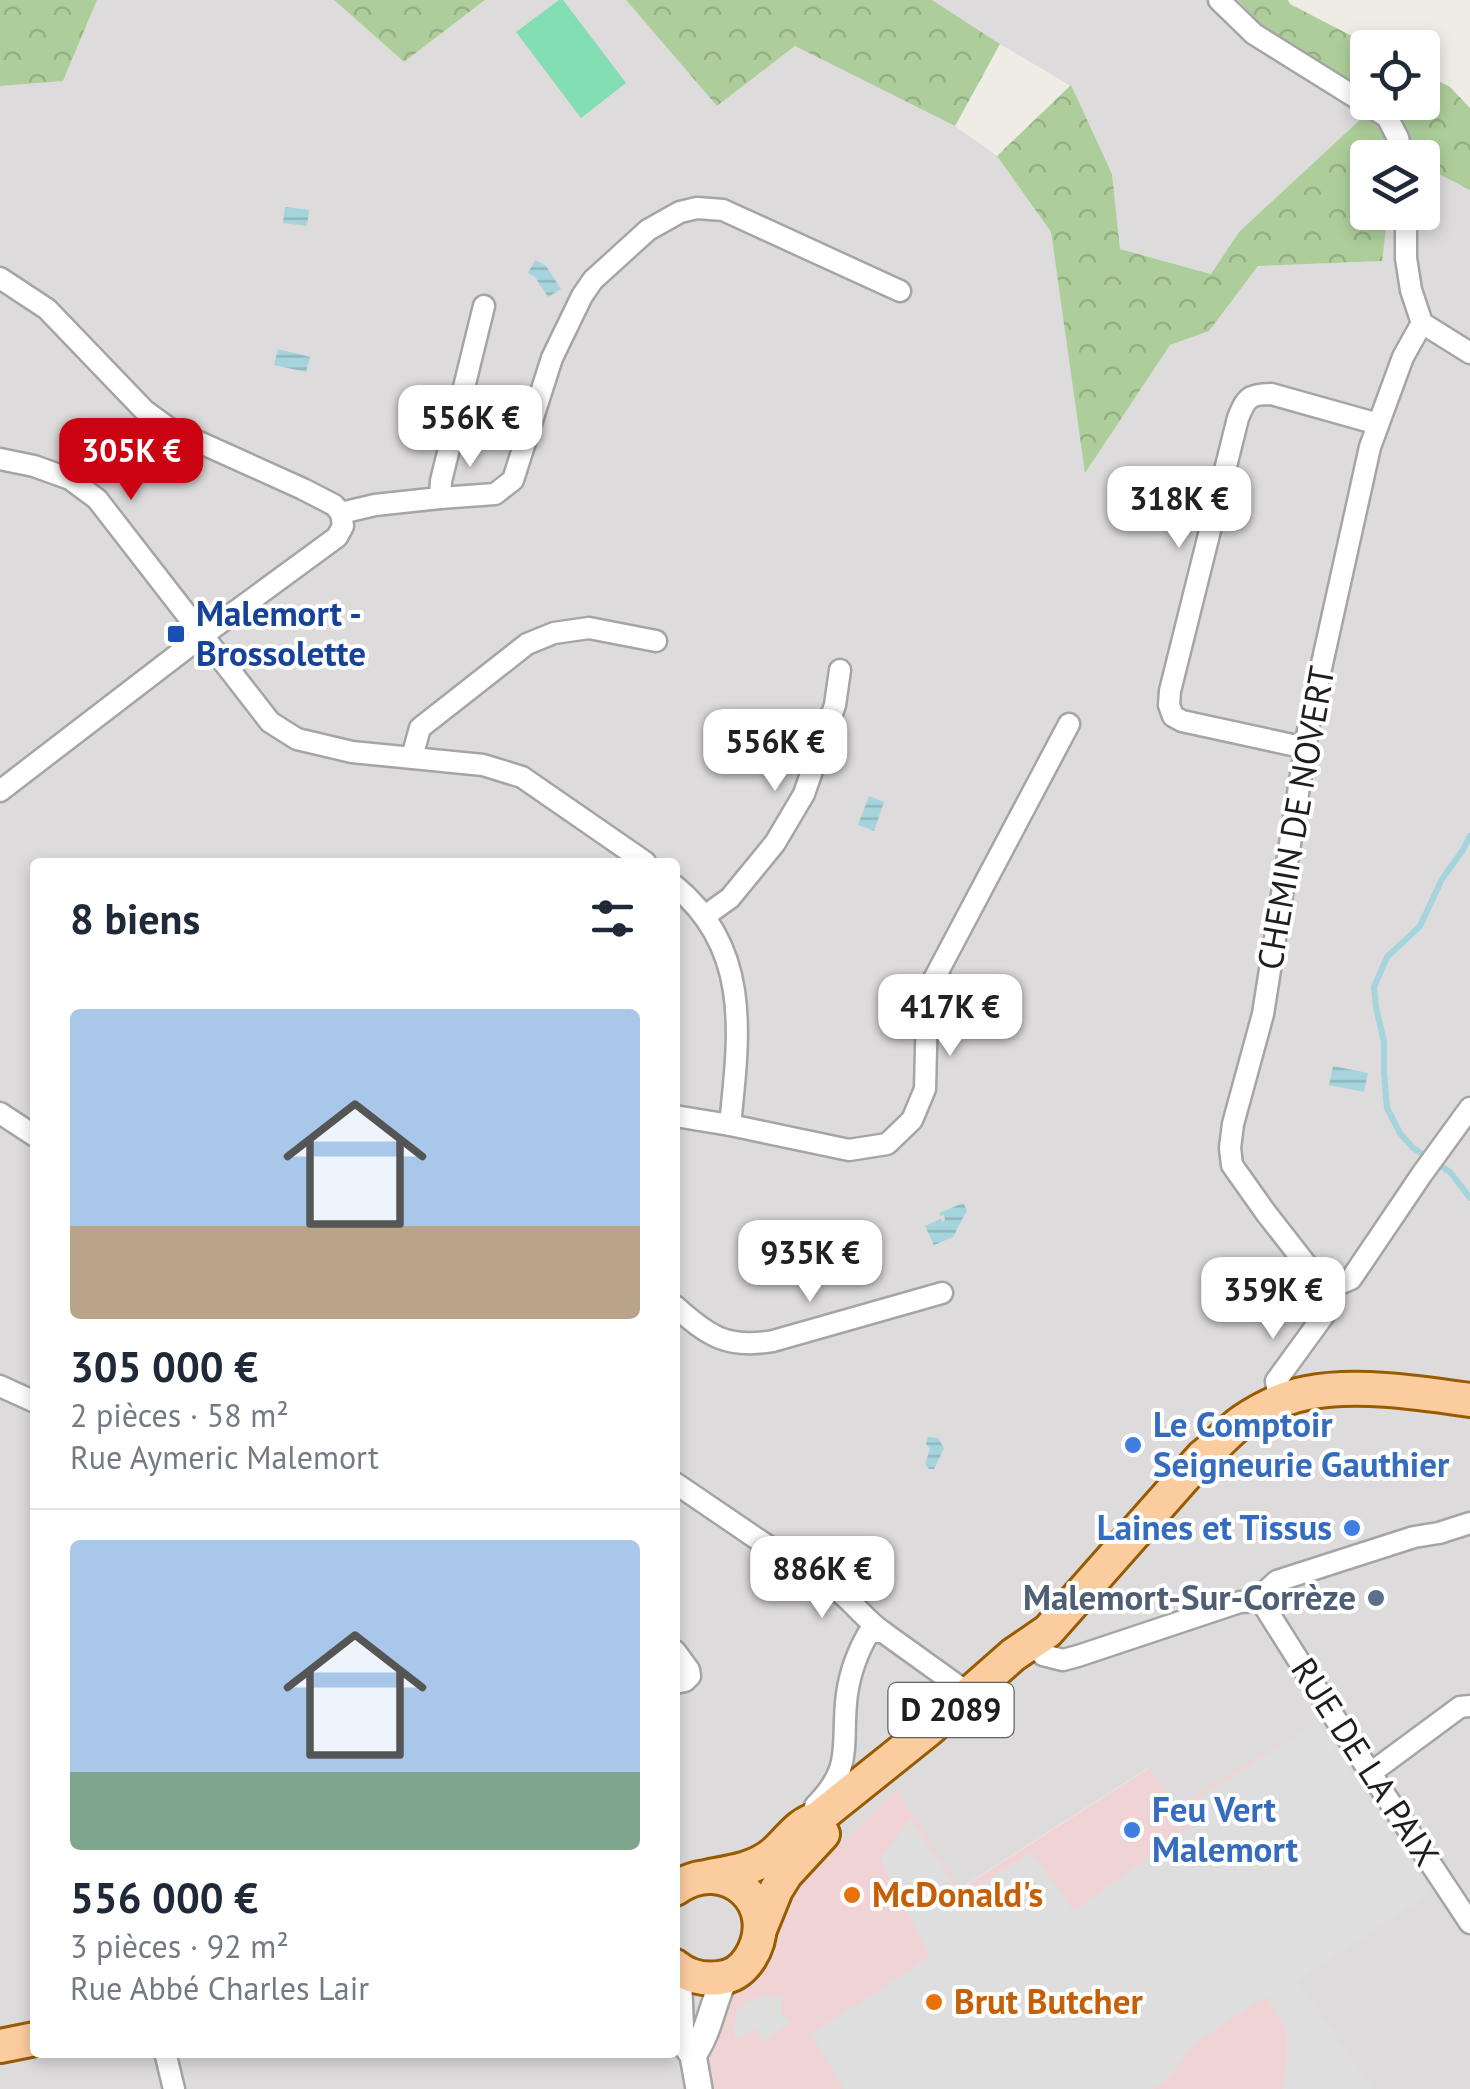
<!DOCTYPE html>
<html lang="fr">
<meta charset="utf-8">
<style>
body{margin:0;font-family:"PT Sans",sans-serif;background:#f2f2f3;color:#1f2937;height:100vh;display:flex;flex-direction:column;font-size:38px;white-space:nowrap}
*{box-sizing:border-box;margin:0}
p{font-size:32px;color:#747a83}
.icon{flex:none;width:55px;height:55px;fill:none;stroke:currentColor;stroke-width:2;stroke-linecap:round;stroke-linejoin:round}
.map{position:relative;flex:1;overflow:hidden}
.side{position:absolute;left:30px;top:858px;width:650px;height:1200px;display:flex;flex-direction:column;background:#fff;border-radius:10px;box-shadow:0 5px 15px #0003}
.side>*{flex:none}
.tools{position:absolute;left:1350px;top:30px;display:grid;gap:20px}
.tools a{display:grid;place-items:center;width:90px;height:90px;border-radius:10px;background:#fff;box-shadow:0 5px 15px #0003;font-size:50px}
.price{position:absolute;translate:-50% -85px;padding:0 22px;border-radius:20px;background:#fff;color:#222;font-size:32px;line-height:65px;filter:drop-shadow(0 2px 5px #0008)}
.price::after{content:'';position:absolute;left:50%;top:60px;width:30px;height:22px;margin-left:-15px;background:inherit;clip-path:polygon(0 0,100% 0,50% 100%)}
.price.current{background:#cb0211;color:#fff}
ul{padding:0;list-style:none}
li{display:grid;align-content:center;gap:20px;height:530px;padding:0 40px}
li+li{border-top:2px solid #e0e1e3}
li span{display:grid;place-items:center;height:310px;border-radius:10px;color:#555}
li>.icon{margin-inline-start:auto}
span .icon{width:180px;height:180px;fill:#fffc;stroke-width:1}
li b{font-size:42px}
h2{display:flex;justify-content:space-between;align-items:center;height:120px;padding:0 40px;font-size:42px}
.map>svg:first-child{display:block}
</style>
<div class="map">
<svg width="1470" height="2089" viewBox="0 0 1470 2089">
<defs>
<pattern id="forest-crowns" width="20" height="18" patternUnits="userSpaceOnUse" patternTransform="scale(2.5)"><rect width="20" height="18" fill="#adce9a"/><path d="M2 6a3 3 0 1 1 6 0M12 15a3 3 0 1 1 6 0" fill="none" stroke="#94b084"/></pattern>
<pattern id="water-rules" width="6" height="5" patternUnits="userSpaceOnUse" patternTransform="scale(2.5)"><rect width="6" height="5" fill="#a5d4dd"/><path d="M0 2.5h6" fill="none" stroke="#8eb6bd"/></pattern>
</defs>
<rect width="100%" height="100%" fill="#efebe5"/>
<g fill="#dddbdb" fill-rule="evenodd">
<path d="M 97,0 L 334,0 L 404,62 L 485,0 L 626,0 L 717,106 L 795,46 L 955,126 L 997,156 L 1051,232 L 1085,471 L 1170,345 L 1209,331 L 1258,266 L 1382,261 L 1388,213 L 1422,212 L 1423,166 L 1470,190 L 1470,2089 L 1372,2089 L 1298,1981 L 1317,1723 L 1176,1807 L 1148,1768 L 959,1889 L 897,1791 L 699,2089 L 0,2089 L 0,86 L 63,81 ZM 35,862 L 675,862 L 675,2052 L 35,2052 Z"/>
<polygon points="932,0 1238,0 1262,26 1367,92 1368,102 1378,103 1239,232 1212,274 1120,249 1112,174 1071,86 1000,44"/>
</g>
<polygon fill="#f0d4d5" points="1317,1722 1432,1892 1298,1981 1372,2089 699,2089 732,2000 796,1887 897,1790 960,1889 1149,1768 1176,1806"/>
<g fill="url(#forest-crowns)">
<polygon points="0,0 97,0 63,81 0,86"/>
<polygon points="334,0 485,0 404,62"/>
<polygon points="626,0 932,0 1000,44 955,126 795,46 717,106"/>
<polygon points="1238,0 1288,0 1290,4 1373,47 1368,48 1367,92 1262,26"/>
<polygon points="1423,73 1450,87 1470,108 1470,190 1423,166 1422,158 1368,158 1368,212 1388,213 1382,261 1258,266 1209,331 1170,345 1085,473 1051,232 997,156 1071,85 1112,174 1120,249 1211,274 1239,232 1378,103 1422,102"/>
</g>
<polygon fill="#83deb4" points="559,0 563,0 626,83 581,118 516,32"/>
<g fill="#dedede">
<polygon points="1317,1722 1432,1892 1298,1981 1372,2089 1282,2089 1286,2067 1287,2031 1266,1996 1197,2042 1165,2081 1152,2089 844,2089 811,2034 930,1956 880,1859 910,1819 962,1897 1032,1852 1073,1911 1192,1827 1183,1808"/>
<polygon points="764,1995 783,1998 780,2008 783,2015 791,2023 763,2041 755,2028 736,2041 734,2029 736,2013 744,2003"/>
</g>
<g fill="url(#water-rules)">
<polygon points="285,207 309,210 307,226 283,223"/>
<polygon points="535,260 546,266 561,289 548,297 535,277 528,273"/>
<polygon points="278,349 310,357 306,372 274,365"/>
<polygon points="869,796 884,802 874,831 858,825"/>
<polygon points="1333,1066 1368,1073 1364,1092 1329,1085"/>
<polygon points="963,1203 967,1210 953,1237 934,1245 925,1226 941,1219 942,1222 945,1220 944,1215 941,1216 939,1213"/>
<polygon points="928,1437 938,1438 944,1448 934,1469 929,1469 925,1464 930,1449 926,1444"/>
</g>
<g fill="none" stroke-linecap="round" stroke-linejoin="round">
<polyline stroke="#a5d4dd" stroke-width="6" points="1470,836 1463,850 1442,879 1420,926 1387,957 1374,987 1376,1007 1384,1042 1384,1073 1387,1108 1400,1133 1413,1148 1450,1172 1470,1198"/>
<defs>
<g id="minor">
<polyline points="1219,0 1254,34 1387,117 1398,138 1403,158"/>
<polyline points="1406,212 1406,258 1411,290 1422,323 1470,353"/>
<polyline points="0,278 47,309 144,410 170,429 303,489 334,505 341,513"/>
<polyline points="0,459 34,466 70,479 97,499 270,722 297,739 352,752 483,765 522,777 645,862"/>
<polyline points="440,498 495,494 513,480 552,358 582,296 593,280 648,230 680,212 697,208 723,210 900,291"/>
<polyline points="341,513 375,505 440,498 441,481 484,306"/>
<path d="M 1306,748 L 1182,721 L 1173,716 L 1169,705 L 1170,691 L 1238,418 C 1246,398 1249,394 1271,394 L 1378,424"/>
<polyline points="412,757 420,728 527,644 554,633 589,628 656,641"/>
<polyline points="0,791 202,636 337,537 343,526 341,513"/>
<path d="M 675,886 C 752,949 739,1037 730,1125"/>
<polyline points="705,916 730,898 775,843 804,794 835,705 840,670"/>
<polyline points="0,1113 35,1136"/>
<polyline points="675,1116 730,1125 849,1150 887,1144 912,1120 925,1089 927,1010 934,979 1069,724"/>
<polyline points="1332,1287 1323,1286 1266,1213 1232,1165 1230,1148 1233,1124 1263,1014 1310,718 1370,447 1403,357 1422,323"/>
<polyline points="1332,1287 1351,1279 1422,1174 1470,1108"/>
<path d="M 675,1306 C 708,1336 727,1349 773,1341 L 942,1293"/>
<polyline points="0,1386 35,1402"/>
<polyline points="1279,1401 1276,1381 1327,1311 1332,1287"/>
<path d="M 675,1483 L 819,1581 C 846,1590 860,1616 883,1632"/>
<polyline points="1261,1601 1352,1745 1470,1923"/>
<polyline points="1261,1601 1266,1591 1277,1581 1414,1537 1439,1533 1470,1523"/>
<polyline points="675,1651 689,1670 690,1676 685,1681 675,1683"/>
<polyline points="1043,1655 1063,1660 1078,1656 1240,1602 1261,1601"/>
<polyline points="1372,1772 1460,1707 1470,1706"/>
<path d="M 815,1806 C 852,1769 842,1749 846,1703 C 848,1679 856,1655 868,1634 L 873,1632 L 883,1632 L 968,1693"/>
<polyline points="165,2052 174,2089"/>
</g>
<g id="tertiary">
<polyline points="681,1971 679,1992 681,2039 693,2055 699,2089"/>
<path d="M 693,2055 C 710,2031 712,2003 725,1978"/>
</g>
<g id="primary">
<path d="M 710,1876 C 732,1872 754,1869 772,1855 C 787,1843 798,1823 817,1819 L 928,1730 L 1013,1655 L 1048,1631 L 1202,1457 C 1217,1446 1228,1431 1243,1421 C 1261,1409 1285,1397 1307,1393 C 1356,1383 1421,1393 1470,1400"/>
<path d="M 675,1889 C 725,1853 783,1904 750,1958 C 743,1969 733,1977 719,1978 C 703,1980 687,1976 675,1966"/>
<polyline points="761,1927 776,1890 786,1874 823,1834"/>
<polyline points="0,2046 35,2039"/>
</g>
</defs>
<use href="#minor" stroke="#a5a5a5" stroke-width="25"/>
<use href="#tertiary" stroke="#a5a5a5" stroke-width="30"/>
<use href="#primary" stroke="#985b01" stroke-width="38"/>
<use href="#minor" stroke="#fff" stroke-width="20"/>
<use href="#tertiary" stroke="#fff" stroke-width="25"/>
<use href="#primary" stroke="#fbcc9e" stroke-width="32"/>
</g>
<rect fill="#1a4fb4" stroke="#fff" stroke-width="4" x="166" y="624" width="20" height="20" rx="5"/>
<g fill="#3f7fe0" stroke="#fff" stroke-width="4">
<circle cx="1133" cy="1445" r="10"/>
<circle cx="1352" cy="1528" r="10"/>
<circle cx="1132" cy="1830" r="10"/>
</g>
<circle fill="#5c6f8a" stroke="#fff" stroke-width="4" cx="1376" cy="1598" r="10"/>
<g fill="#e8710a" stroke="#fff" stroke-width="4">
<circle cx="852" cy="1895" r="10"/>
<circle cx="934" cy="2002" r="10"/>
</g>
<g text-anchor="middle" stroke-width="8" stroke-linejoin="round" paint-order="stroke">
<rect fill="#fff" stroke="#626262" stroke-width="2.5" x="888.5" y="1683" width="125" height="54" rx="8"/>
<g font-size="32" font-weight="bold" fill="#1e1e1e">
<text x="951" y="1721">D 2089</text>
</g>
<g font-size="35" font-weight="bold" fill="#164399" stroke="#fff" text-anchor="start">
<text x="196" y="626">Malemort -<tspan x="196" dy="40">Brossolette</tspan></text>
</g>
<g font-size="35" fill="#1e1e1e" stroke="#fff">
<text transform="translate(1296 818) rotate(-80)" y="12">CHEMIN DE NOVERT</text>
<text transform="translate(1365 1762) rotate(57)" y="12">RUE DE LA PAIX</text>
</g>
<g font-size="35" font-weight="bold" fill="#366cbe" stroke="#fff" text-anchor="start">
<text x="1153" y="1437">Le Comptoir<tspan x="1153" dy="40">Seigneurie Gauthier</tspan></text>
<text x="1332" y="1540" text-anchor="end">Laines et Tissus</text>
<text x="1152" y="1822">Feu Vert<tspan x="1152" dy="40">Malemort</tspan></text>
</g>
<g font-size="35" font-weight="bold" fill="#4e5e75" stroke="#fff" text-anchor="end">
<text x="1356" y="1610">Malemort-Sur-Corrèze</text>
</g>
<g font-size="35" font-weight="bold" fill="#c56008" stroke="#fff" text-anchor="start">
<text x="872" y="1907">McDonald's</text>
<text x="954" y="2014">Brut Butcher</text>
</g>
</g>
</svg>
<div class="tools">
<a><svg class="icon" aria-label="locate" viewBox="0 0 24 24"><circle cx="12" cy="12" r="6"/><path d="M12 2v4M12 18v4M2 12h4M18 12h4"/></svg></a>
<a><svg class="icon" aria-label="layers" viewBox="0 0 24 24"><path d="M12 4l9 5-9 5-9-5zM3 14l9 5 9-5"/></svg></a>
</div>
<b class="price" style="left:470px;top:470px">556K €</b>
<b class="price current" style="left:131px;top:503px">305K €</b>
<b class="price" style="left:1179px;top:551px">318K €</b>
<b class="price" style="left:775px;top:794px">556K €</b>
<b class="price" style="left:950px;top:1059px">417K €</b>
<b class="price" style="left:810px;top:1305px">935K €</b>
<b class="price" style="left:1273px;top:1342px">359K €</b>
<b class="price" style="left:822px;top:1621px">886K €</b>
<section class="side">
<h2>8 biens<svg class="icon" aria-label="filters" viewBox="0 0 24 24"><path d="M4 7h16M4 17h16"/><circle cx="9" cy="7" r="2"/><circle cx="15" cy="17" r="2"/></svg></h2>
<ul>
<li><span style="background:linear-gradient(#a9c7e8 70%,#b9a48a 0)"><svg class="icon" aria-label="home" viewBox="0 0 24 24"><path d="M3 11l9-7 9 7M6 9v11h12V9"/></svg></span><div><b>305 000 €</b><p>2 pièces · 58 m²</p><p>Rue Aymeric Malemort</p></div></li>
<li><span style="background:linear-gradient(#a9c7e8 75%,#7fa58c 0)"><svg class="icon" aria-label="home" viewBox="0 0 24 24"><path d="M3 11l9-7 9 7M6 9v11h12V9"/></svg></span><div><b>556 000 €</b><p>3 pièces · 92 m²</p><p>Rue Abbé Charles Lair</p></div></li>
</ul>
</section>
</div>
